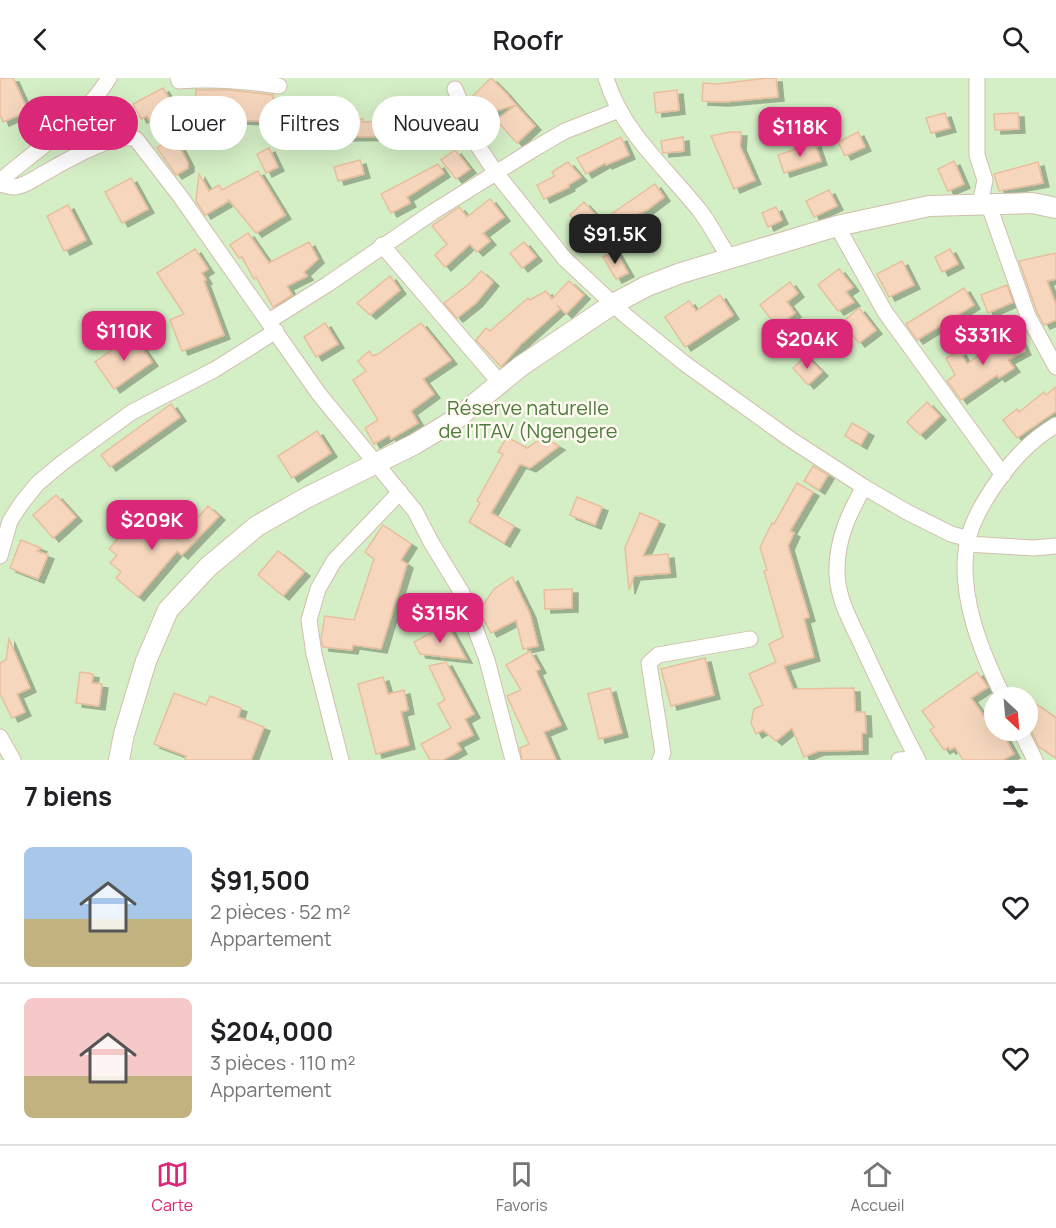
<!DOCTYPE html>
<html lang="fr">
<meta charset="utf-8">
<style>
body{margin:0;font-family:Manrope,sans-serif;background:#f2f2f2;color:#202124;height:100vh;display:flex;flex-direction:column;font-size:22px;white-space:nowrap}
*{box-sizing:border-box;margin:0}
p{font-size:20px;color:#757577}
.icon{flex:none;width:33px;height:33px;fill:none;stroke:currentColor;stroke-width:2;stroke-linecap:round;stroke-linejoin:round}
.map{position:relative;height:682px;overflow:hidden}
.drawer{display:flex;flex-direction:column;background:#fff;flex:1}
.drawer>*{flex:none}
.guide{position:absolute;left:18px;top:18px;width:600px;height:54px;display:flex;gap:12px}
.needle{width:39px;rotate:154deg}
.tools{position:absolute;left:984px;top:609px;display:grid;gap:12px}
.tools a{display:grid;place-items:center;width:54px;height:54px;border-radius:50%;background:#fff;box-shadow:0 6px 24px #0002;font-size:30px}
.price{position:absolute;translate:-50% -51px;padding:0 14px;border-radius:12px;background:#db2777;color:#fff;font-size:20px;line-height:39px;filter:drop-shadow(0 2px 3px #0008)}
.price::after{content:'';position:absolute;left:50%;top:36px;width:18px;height:14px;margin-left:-9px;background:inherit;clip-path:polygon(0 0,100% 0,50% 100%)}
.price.selected{background:#222;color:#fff}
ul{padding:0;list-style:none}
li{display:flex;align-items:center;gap:18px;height:150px;padding:0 24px}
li+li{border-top:2px solid #e0e0e0}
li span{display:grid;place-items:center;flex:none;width:168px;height:120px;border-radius:9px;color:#555}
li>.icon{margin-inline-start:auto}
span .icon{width:72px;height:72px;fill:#fffc;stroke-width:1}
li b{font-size:26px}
h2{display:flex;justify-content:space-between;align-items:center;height:72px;padding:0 24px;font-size:26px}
.chip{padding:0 21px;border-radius:27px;background:#fff;box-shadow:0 6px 24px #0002;font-size:21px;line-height:54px}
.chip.selected{background:#db2777;color:#fff}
header{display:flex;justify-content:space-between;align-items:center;height:78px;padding:0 24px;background:#fff;font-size:27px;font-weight:600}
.dock{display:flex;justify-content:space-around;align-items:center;height:84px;border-top:2px solid #e0e0e0;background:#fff;font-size:16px;color:#757577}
.dock a{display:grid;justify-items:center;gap:3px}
.dock .selected{color:#db2777}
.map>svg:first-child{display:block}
</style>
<header><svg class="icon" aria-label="back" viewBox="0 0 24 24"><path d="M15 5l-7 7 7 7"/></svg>Roofr<svg class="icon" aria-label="search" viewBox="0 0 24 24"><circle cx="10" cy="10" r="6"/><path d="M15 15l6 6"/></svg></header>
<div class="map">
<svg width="1056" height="682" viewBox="0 0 1056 682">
<defs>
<filter id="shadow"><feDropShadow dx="6" dy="4" stdDeviation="0" flood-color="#0004"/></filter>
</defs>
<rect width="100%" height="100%" fill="#fef7e9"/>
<path fill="#d4eec5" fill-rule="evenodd" d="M 0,0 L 1056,0 L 1056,682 L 0,682 ZM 994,620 L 1028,620 L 1028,652 L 994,652 Z"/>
<g fill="#f6d7be" stroke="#eabe9d" stroke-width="1.5" filter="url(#shadow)">
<polygon points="0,0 13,0 28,33 3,44 0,36"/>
<polygon points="491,0 504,13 516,27 489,35 485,31 482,34 470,21"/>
<polygon points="768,0 776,0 778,19 723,24 702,23 703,5 718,6"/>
<polygon points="163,10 172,25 160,31 188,85 188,90 176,97 157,70 162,66 147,38 141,41 133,26"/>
<polygon points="196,12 229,12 273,17 271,44 223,41 222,55 203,54 204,39 194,39"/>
<polygon points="677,12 679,32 656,35 654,15"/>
<polygon points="516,27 535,48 517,65 496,42"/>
<polygon points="436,29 441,44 454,44 454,47 420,58 334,59 334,41 363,41 363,44 423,44 419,34"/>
<polygon points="945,35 950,50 931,55 926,40"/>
<polygon points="1018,35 1019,51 995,52 994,36"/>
<polygon points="730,54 741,54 740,68 755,102 734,111 711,58"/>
<polygon points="858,54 865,69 845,78 838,64"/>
<polygon points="621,59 629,77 606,87 605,85 586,96 577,80"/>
<polygon points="683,59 684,73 663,75 661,63"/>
<polygon points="815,65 821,83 784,95 778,77"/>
<polygon points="269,70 278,89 266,95 257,76"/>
<polygon points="455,72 470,91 456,101 441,82"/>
<polygon points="360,82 364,96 338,103 334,89"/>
<polygon points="954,83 964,106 948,113 938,91"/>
<polygon points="568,84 581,99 568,107 569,109 544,121 537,107 555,98 552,94"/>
<polygon points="1038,84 1043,105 999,113 994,96"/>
<polygon points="438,86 444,95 407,119 410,125 391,135 381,116"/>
<polygon points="258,93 285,137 256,155 228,121 229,123 205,137 196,123 199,96 209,113 219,107 222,112"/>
<polygon points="131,100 148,131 122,145 105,114"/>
<polygon points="655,106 664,119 647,132 601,154 598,150 589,158 570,137 584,124 601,143"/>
<polygon points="829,112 837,128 814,139 806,123"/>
<polygon points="490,121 504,139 483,155 490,163 477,174 470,166 445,189 435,177 447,166 432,148 459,129 467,139"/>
<polygon points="68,127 86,162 64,173 47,138"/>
<polygon points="776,129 782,142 768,149 762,135"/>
<polygon points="248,155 269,185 309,164 318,181 304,194 307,198 287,208 292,217 273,229 256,199 254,201 242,179 239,180 230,167"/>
<polygon points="524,164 536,179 522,190 510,175"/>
<polygon points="195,171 208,191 202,195 206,202 204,203 224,257 182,273 170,242 184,236 157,195"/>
<polygon points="950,171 958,186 942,194 935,179"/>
<polygon points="615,172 628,195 616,201 603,179"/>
<polygon points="1056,175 1056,201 1047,203 1056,227 1056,242 1044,247 1037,234 1019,183"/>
<polygon points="902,183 914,207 889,219 877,196"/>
<polygon points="839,191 853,209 846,214 854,224 838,233 818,207"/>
<polygon points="481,193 493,204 476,225 457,240 444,225 469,206"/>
<polygon points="390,198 400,212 370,237 357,225"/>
<polygon points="569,203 584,217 566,236 557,227 560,231 520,267 501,289 476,262 486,250 490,253 528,220 530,222 546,213 552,221"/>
<polygon points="790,204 798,215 787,224 795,235 777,249 760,227"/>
<polygon points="1007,207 1013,224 988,235 981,217"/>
<polygon points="964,210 974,227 917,262 906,246"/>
<polygon points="720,217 733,237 685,269 665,239 689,223 696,233"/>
<polygon points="859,230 876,252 859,265 844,247 847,245 845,242"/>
<polygon points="325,245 338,266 316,279 304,259"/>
<polygon points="421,245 451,282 423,301 434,316 411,333 418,345 391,361 389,357 374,366 365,350 378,342 353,302 366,293 358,283 369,273 373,278 378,276"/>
<polygon points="1017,256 1025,273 1008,282 1014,290 999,300 997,297 961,322 947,303 955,297 946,280 960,273 967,286 994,267"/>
<polygon points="133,257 152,284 114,311 95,284"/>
<polygon points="806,278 822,294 808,307 793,290"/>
<polygon points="1056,309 1056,333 1017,360 1003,342 1017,331 1019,334 1044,314 1046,317"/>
<polygon points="927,324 940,338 920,357 907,344"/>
<polygon points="171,326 180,339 110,389 101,377"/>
<polygon points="852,345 868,354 861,367 845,358"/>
<polygon points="317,353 331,375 292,400 278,378"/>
<polygon points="507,359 527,370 543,359 559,368 530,390 520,386 491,435 514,448 504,465 469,444 480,425 477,423 503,376 498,374"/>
<polygon points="813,388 828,397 819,412 804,403"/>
<polygon points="797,405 813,414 790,453 794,455 788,468 809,539 804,541 814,579 784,588 793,611 854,610 855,634 865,634 866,655 862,655 862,672 818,673 804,679 792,650 776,663 763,652 756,656 751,645 754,631 763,627 749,596 776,584 769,566 783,559 764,493 767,492 760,469 772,445 774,446"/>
<polygon points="56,417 76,439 53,460 33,437"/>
<polygon points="577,419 602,429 595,447 570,437"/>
<polygon points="208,428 219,438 182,477 177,473 138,519 116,500 121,494 110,485 117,477 109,471 135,441 154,458 163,449 178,462"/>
<polygon points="640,435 659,443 643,478 668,476 670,495 634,498 629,512 625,470"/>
<polygon points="383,447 411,466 401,482 407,486 381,571 353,567 352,572 323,569 321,560 325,538 354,542 374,481 365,474"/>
<polygon points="21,462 41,470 37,473 48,477 38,501 10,490"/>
<polygon points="278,473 304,494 283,518 258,497"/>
<polygon points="512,499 530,536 538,568 523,571 516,542 491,555 479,533 494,511"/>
<polygon points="572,511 572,530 545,531 544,512"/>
<polygon points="447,546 466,581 420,576 414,564"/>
<polygon points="9,561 30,610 17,616 25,634 12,640 0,616 0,585 6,582"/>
<polygon points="530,573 540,591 536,593 561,647 544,654 556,682 522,682 520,670 529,666 507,618 521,612 506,587"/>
<polygon points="705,580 714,617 671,628 661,591"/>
<polygon points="446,584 474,636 465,641 473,657 457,665 461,672 443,682 430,682 421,666 451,650 438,626 445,622 429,588"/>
<polygon points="80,594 93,596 92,605 102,606 99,628 76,625"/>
<polygon points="977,594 988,609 971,620 994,652 1001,652 1014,676 1003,682 963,682 955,669 950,672 948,669 944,672 930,652 934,649 922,633"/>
<polygon points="383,599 388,616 404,612 408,632 401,634 409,667 376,676 358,606"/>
<polygon points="610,610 622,655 599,661 588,616"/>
<polygon points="174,615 206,627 210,618 241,630 238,639 264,649 251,682 185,682 186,678 154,666"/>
<polygon points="1035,625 1056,640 1056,680 1039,669 1028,646 1028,635"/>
</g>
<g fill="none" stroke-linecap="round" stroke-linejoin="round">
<defs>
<g id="minor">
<path d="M 178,0 L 179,3 C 213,0 246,3 279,8"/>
<path d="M 606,0 C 622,54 666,90 700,133 C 711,147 719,165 730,180"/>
<polyline points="977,0 977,77 985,102 980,126"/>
<polyline points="455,11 478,68 496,95 565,181 626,238 684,285 790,361 864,409 907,434 951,456 969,461"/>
<path d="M 0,103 C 35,73 86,39 109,0"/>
<path d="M 0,106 C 4,107 10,109 14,109 C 26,108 38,98 48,93 C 67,82 116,54 136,61 L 180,118 L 319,316 L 415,433 L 431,464 L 462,515 L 487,582 L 513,682"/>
<polyline points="988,125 1028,238 1056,289"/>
<polyline points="837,148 885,234 1003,397"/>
<polyline points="382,167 501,306"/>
<polyline points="269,243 328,206 433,134 534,71 565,53 619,32"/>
<path d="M 864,409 C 848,437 836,463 837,496 C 838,524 854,549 865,574 C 882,610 899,647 918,682"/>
<polyline points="967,466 1034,470 1056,468"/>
<polyline points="0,478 10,443 21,426 37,406 62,385 132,334 214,292 276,253"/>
<path d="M 1004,620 C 981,574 958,517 967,466 C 971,444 985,421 997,404 C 1014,380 1031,362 1056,347"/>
<polyline points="1020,652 1035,682"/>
<polyline points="0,659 13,682"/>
<polyline points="341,682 314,576 309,542 318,511 334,483 400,414"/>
<polyline points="660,682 663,675 649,585 658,577 750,561"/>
<polyline points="899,682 917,681"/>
</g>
<polyline id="tertiary" points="119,682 124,656 146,583 168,532 208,489 257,448 306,420 415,366 456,341 521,288 613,226 647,208 681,195 837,148 929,128 1032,125 1056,130"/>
</defs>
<use href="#minor" stroke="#d2bfad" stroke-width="17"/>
<use href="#tertiary" stroke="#d2bfad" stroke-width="22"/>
<use href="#minor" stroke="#fff" stroke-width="15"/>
<use href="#tertiary" stroke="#fff" stroke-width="20"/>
</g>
<g text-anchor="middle" stroke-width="5" stroke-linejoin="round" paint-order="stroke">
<g font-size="20" fill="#4d7c3d" stroke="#fffaf1">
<text x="528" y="337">Réserve naturelle<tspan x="528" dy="23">de l'ITAV (Ngengere</tspan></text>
</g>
</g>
</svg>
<div class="tools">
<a><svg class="needle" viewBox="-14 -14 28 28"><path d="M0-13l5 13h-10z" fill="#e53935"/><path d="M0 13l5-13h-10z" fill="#757577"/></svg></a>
</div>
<b class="price" style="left:800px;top:80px">$118K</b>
<b class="price selected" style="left:615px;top:187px">$91.5K</b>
<b class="price" style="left:124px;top:284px">$110K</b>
<b class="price" style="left:983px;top:288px">$331K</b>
<b class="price" style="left:807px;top:292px">$204K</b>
<b class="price" style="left:152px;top:473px">$209K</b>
<b class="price" style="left:440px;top:566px">$315K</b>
<div class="guide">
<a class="chip selected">Acheter</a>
<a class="chip">Louer</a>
<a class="chip">Filtres</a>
<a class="chip">Nouveau</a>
</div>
</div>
<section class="drawer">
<h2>7 biens<svg class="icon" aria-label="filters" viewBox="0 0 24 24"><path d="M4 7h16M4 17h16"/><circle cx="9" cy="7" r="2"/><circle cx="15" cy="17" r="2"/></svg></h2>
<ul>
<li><span style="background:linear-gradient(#a9c7e8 60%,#c2b280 0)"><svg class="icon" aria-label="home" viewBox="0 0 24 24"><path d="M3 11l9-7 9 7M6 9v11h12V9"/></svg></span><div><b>$91,500</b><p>2 pièces · 52 m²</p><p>Appartement</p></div><svg class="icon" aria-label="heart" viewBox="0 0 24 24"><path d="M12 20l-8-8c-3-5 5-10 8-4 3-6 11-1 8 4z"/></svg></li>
<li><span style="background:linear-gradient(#f6c9c9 65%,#c2b280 0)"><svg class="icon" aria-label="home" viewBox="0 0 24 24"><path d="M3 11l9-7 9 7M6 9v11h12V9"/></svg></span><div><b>$204,000</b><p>3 pièces · 110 m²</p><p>Appartement</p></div><svg class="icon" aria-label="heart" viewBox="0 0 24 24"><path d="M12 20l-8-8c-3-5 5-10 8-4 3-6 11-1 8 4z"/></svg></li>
</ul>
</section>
<nav class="dock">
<a class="selected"><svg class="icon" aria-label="map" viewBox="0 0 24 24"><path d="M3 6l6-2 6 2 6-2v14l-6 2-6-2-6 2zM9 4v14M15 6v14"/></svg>Carte</a>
<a><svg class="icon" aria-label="saved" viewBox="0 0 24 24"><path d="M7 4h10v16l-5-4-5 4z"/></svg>Favoris</a>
<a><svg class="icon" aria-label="home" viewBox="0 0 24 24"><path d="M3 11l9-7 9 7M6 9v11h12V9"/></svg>Accueil</a>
</nav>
